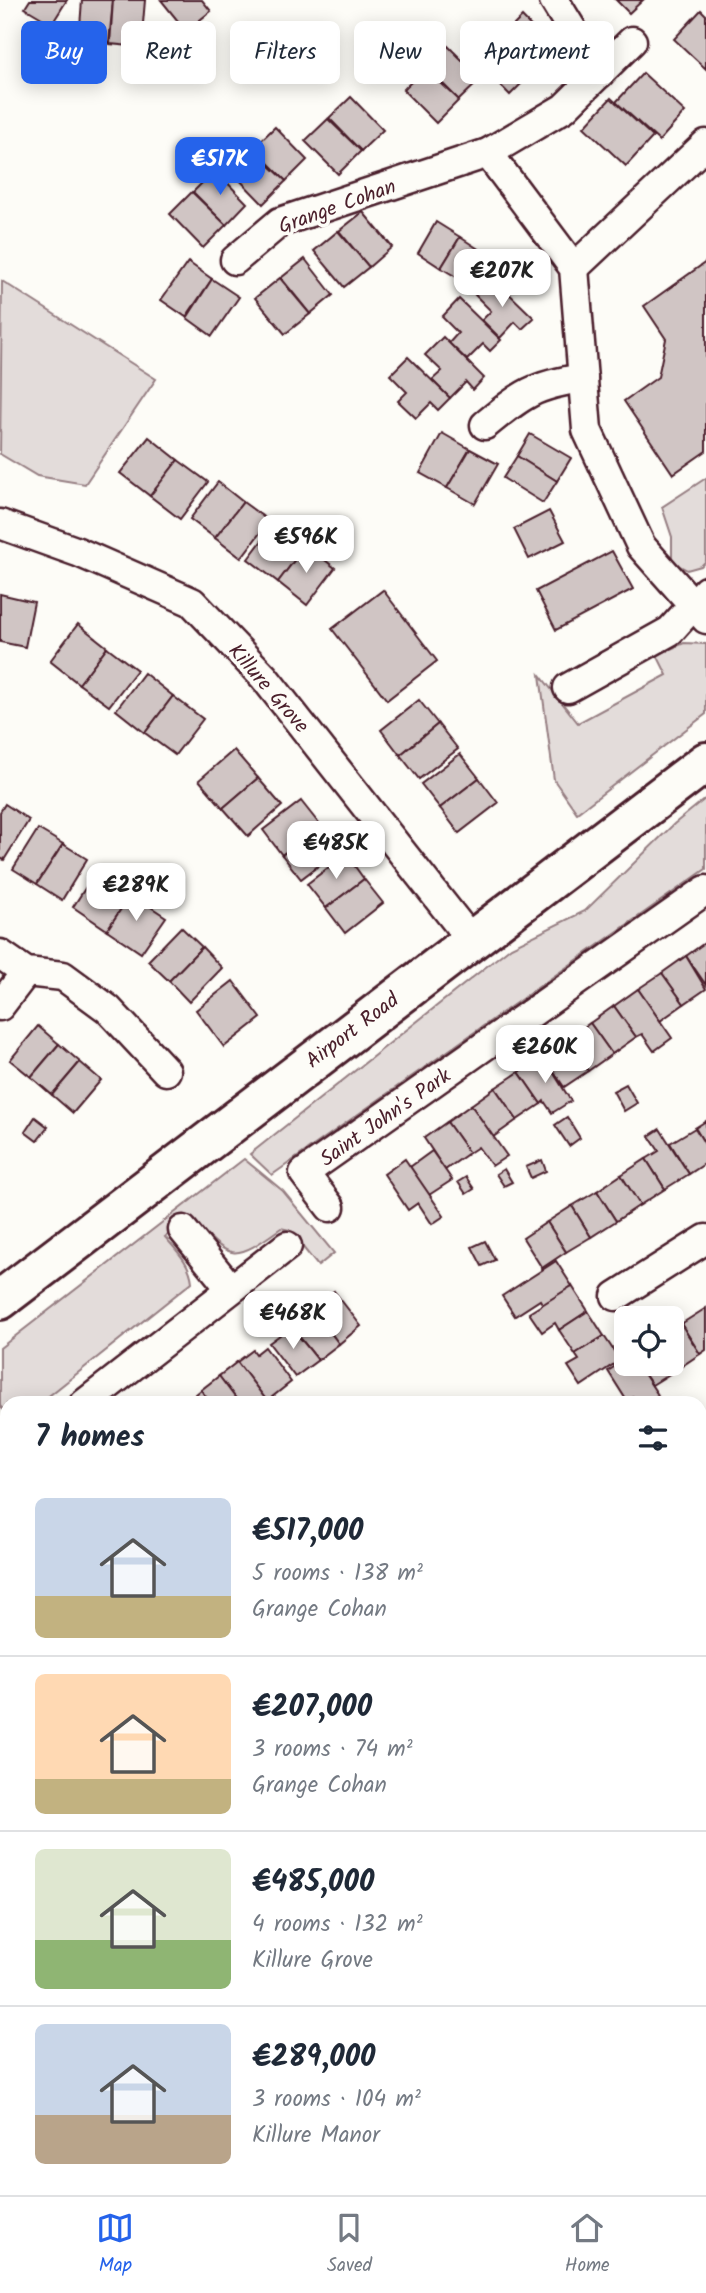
<!DOCTYPE html>
<meta charset="utf-8">
<style>
body{margin:0;font-family:Kalam,sans-serif;background:#f6f6f7;color:#1f2937;height:100vh;display:flex;flex-direction:column;font-size:26px;white-space:nowrap}
*{box-sizing:border-box;margin:0}
p{font-size:23px;color:#747a83}
.icon{flex:none;width:38px;height:38px;fill:none;stroke:currentColor;stroke-width:2;stroke-linecap:round;stroke-linejoin:round}
.map{position:relative;flex:1;overflow:hidden}
.side{position:absolute;left:0px;top:1396px;width:707px;height:800px;display:flex;flex-direction:column;background:#fff;border-radius:21px 21px 0 0;box-shadow:0 4px 18px #0003}
.side>*{flex:none}
.banner{position:absolute;left:21px;top:21px;width:665px;height:63px;display:flex;gap:14px}
.tools{position:absolute;left:614px;top:1306px;display:grid;gap:14px}
.tools a{display:grid;place-items:center;width:70px;height:70px;border-radius:10px;background:#fff;box-shadow:0 4px 18px #0003;font-size:35px}
.price{position:absolute;translate:-50% -60px;padding:0 16px;border-radius:14px;background:#fff;color:#222;font-size:23px;line-height:46px;filter:drop-shadow(0 2px 4px #0008)}
.price::after{content:'';position:absolute;left:50%;top:42px;width:21px;height:16px;margin-left:-10px;background:inherit;clip-path:polygon(0 0,100% 0,50% 100%)}
.price.current{background:#2563eb;color:#fff}
ul{padding:0;list-style:none}
li{display:flex;align-items:center;gap:21px;height:175px;padding:0 35px}
li+li{border-top:2px solid #e0e1e3}
li span{display:grid;place-items:center;flex:none;width:196px;height:140px;border-radius:10px;color:#555}
li>.icon{margin-inline-start:auto}
span .icon{width:84px;height:84px;fill:#fffc;stroke-width:1}
li b{font-size:30px}
h2{display:flex;justify-content:space-between;align-items:center;height:84px;padding:0 35px;font-size:30px}
.tag{padding:0 24px;border-radius:10px;background:#fff;box-shadow:0 4px 18px #0003;font-size:24px;line-height:63px}
.tag.current{background:#2563eb;color:#fff}
.tabs{display:flex;justify-content:space-around;align-items:center;height:98px;border-top:2px solid #e0e1e3;background:#fff;font-size:19px;color:#747a83}
.tabs a{display:grid;justify-items:center;gap:4px}
.tabs .current{color:#2563eb}
.map>svg:first-child{display:block}
</style>
<div class="map">
<svg width="706" height="2195" viewBox="0 0 706 2195">
<rect width="100%" height="100%" fill="#fdfcf7"/>
<filter id="ink" filterUnits="userSpaceOnUse"><feTurbulence type="fractalNoise" baseFrequency=".0143" numOctaves="2"/><feDisplacementMap in="SourceGraphic" scale="14" xChannelSelector="R" yChannelSelector="G"/><feConvolveMatrix kernelMatrix="1 2 1 2 8 2 1 2 1" color-interpolation-filters="sRGB"/></filter>
<g filter="url(#ink)">
<g fill="#e3dcda" stroke="#967e82" stroke-width="2">
<polygon points="2,281 156,379 85,484 37,476 0,454"/>
<polygon points="706,478 706,561 701,566 687,570 672,562 672,537 662,507"/>
<polygon points="684,643 706,644 706,714 577,813 554,780 540,675 578,723 667,675 657,655"/>
<polygon points="706,798 706,869 272,1175 250,1154 511,947 585,911 674,824"/>
<path d="M 244,1159 L 283,1191 L 334,1253 L 318,1266 L 289,1230 L 281,1228 C 230,1265 231,1259 190,1217 L 165,1237 C 177,1251 190,1263 192,1282 L 40,1403 L 7,1404 L 7,1414 L 0,1406 L 0,1348 Z"/>
<polygon points="0,1517 7,1525 7,1717 0,1709"/>
<polygon points="706,1660 706,2195 207,2195 212,2189 700,2189 700,1662"/>
<polygon points="0,1948 7,1956 7,2189 207,2189 202,2195 0,2195"/>
</g>
<g fill="#d0c5c4" stroke="#4a1f2b" stroke-width="2">
<polygon points="30,0 67,0 52,24 25,8"/>
<polygon points="82,0 113,0 109,43 79,40"/>
<polygon points="113,0 145,0 141,47 110,44"/>
<polygon points="161,0 202,0 211,11 186,31"/>
<polygon points="616,0 643,0 629,13"/>
<polygon points="701,10 706,15 706,69 674,39"/>
<polygon points="522,17 554,50 533,72 500,39"/>
<polygon points="500,39 533,72 510,95 477,61"/>
<polygon points="448,46 481,79 459,100 427,68"/>
<polygon points="425,68 459,100 436,123 403,90"/>
<polygon points="643,73 685,112 659,141 616,102"/>
<polygon points="351,97 383,130 361,151 329,118"/>
<polygon points="611,98 653,137 626,166 584,127"/>
<polygon points="328,119 361,151 338,174 305,141"/>
<polygon points="275,127 307,160 286,181 253,148"/>
<polygon points="252,149 286,181 263,204 230,170"/>
<polygon points="215,170 247,203 226,225 193,192"/>
<polygon points="192,192 226,225 203,248 170,214"/>
<polygon points="363,212 392,247 369,267 339,231"/>
<polygon points="436,222 460,237 441,268 418,253"/>
<polygon points="338,231 369,267 344,287 314,251"/>
<polygon points="460,237 483,252 465,282 441,268"/>
<polygon points="305,259 333,295 310,314 281,278"/>
<polygon points="188,262 212,279 186,317 161,300"/>
<polygon points="706,262 706,451 673,474 624,401 658,377 666,339 644,306"/>
<polygon points="492,277 534,318 522,329 515,322 500,338 482,320 491,311 475,295"/>
<polygon points="280,278 310,314 285,334 255,298"/>
<polygon points="212,279 239,297 212,336 187,318"/>
<polygon points="459,299 501,340 490,351 483,344 467,360 449,343 458,333 442,317"/>
<polygon points="443,337 484,378 473,390 466,382 450,398 432,380 442,371 425,355"/>
<polygon points="408,357 450,398 438,410 431,403 416,418 398,401 407,392 390,375"/>
<polygon points="442,433 470,449 447,488 420,473"/>
<polygon points="530,434 571,458 557,481 517,456"/>
<polygon points="149,437 178,460 150,496 120,473"/>
<polygon points="470,449 498,464 475,504 447,488"/>
<polygon points="517,456 557,481 543,503 503,478"/>
<polygon points="178,460 208,482 180,519 150,496"/>
<polygon points="218,482 243,502 215,538 190,519"/>
<polygon points="243,502 269,521 241,558 215,538"/>
<polygon points="549,511 565,541 529,559 514,529"/>
<polygon points="276,522 306,545 278,582 248,559"/>
<polygon points="306,545 335,568 307,605 278,582"/>
<polygon points="612,551 633,589 556,630 536,591"/>
<polygon points="383,590 437,661 387,700 332,629"/>
<polygon points="0,594 34,602 25,647 0,642"/>
<polygon points="78,624 107,647 79,684 50,661"/>
<polygon points="107,647 137,670 109,706 79,684"/>
<polygon points="144,673 173,696 145,733 116,710"/>
<polygon points="173,696 203,719 175,755 145,733"/>
<polygon points="419,700 438,724 400,755 381,730"/>
<polygon points="438,724 458,749 419,779 400,755"/>
<polygon points="234,750 258,778 223,808 199,780"/>
<polygon points="460,754 479,778 440,808 421,784"/>
<polygon points="258,778 282,806 248,836 223,808"/>
<polygon points="479,778 498,803 459,833 440,808"/>
<polygon points="301,801 320,825 282,855 263,830"/>
<polygon points="5,804 29,820 4,860 0,858 0,812"/>
<polygon points="320,825 339,850 301,879 282,855"/>
<polygon points="38,829 63,844 37,884 13,869"/>
<polygon points="63,844 87,859 62,900 37,884"/>
<polygon points="346,854 364,879 326,908 307,884"/>
<polygon points="97,870 131,894 107,930 73,907"/>
<polygon points="364,879 383,903 345,933 326,908"/>
<polygon points="131,894 166,917 141,953 107,930"/>
<polygon points="181,927 202,947 169,981 148,961"/>
<polygon points="706,942 706,985 686,956"/>
<polygon points="202,947 222,968 189,1002 169,981"/>
<polygon points="686,956 706,989 684,1004 662,973"/>
<polygon points="662,973 684,1004 660,1021 638,989"/>
<polygon points="233,981 261,1018 224,1047 196,1010"/>
<polygon points="638,989 672,1038 654,1051 642,1034 636,1037 614,1006"/>
<polygon points="614,1006 636,1037 612,1054 590,1023"/>
<polygon points="590,1023 612,1054 588,1071 567,1039"/>
<polygon points="38,1026 59,1044 31,1077 10,1060"/>
<polygon points="567,1039 588,1071 564,1087 543,1056"/>
<polygon points="59,1044 80,1062 52,1095 31,1077"/>
<polygon points="543,1056 571,1101 552,1113 544,1101 541,1104 519,1072"/>
<polygon points="80,1062 101,1080 73,1113 52,1095"/>
<polygon points="519,1072 541,1104 517,1120 495,1088"/>
<polygon points="626,1084 637,1103 624,1111 613,1091"/>
<polygon points="495,1088 517,1120 493,1137 471,1105"/>
<polygon points="471,1105 507,1156 492,1166 478,1147 469,1153 447,1122"/>
<polygon points="35,1117 48,1127 37,1141 25,1132"/>
<polygon points="567,1117 580,1138 569,1146 555,1125"/>
<polygon points="706,1121 706,1146 695,1128"/>
<polygon points="447,1122 469,1153 445,1170 424,1138"/>
<polygon points="695,1128 706,1146 706,1163 689,1174 670,1143"/>
<polygon points="660,1129 689,1174 665,1189 646,1159 659,1151 649,1136"/>
<polygon points="432,1151 452,1180 429,1195 410,1167"/>
<polygon points="405,1159 444,1216 432,1224 418,1203 408,1210 384,1174"/>
<polygon points="646,1159 665,1189 640,1205 621,1175"/>
<polygon points="542,1160 546,1171 531,1178 526,1167"/>
<polygon points="504,1169 512,1182 504,1186 496,1174"/>
<polygon points="621,1175 640,1205 616,1221 597,1191"/>
<polygon points="466,1177 474,1189 466,1194 458,1182"/>
<polygon points="597,1191 616,1221 591,1237 572,1206"/>
<polygon points="572,1206 591,1237 566,1252 547,1222"/>
<polygon points="547,1222 566,1252 542,1268 523,1238"/>
<polygon points="485,1241 495,1260 482,1266 472,1247"/>
<polygon points="556,1261 572,1286 543,1305 540,1300 515,1316 502,1296"/>
<polygon points="572,1286 588,1311 559,1330 555,1323 542,1332 529,1313"/>
<polygon points="334,1291 361,1326 339,1344 310,1305 325,1294 327,1297"/>
<polygon points="310,1305 339,1344 318,1360 288,1323"/>
<polygon points="706,1308 706,1350 700,1354 681,1324"/>
<polygon points="588,1311 604,1336 575,1354 559,1330"/>
<polygon points="288,1323 318,1360 295,1377 269,1343 280,1335 276,1331"/>
<polygon points="681,1324 700,1354 676,1370 672,1363 672,1330"/>
<polygon points="604,1336 620,1360 581,1386 568,1366 579,1360 575,1354"/>
<polygon points="265,1347 291,1382 267,1401 237,1362 253,1350 256,1354"/>
<polygon points="626,1359 626,1363 637,1363 658,1395 644,1404 638,1404 633,1397 627,1401 608,1371"/>
<polygon points="237,1362 267,1401 264,1404 240,1404 219,1376"/>
<polygon points="637,1363 672,1363 676,1370 652,1385"/>
<polygon points="219,1376 240,1404 211,1404 201,1390"/>
<polygon points="201,1390 211,1404 184,1404"/>
<polygon points="7,1547 7,1605 0,1597 0,1553"/>
</g>
<g fill="none" stroke-linecap="round" stroke-linejoin="round">
<defs>
<polyline id="lane" points="0,1872 7,1880"/>
<g id="street">
<polyline points="554,0 599,74"/>
<polyline points="488,153 574,268 587,430 641,546 706,619"/>
<polyline points="235,260 280,222 488,153 564,108 632,41"/>
<polyline points="574,268 706,144"/>
<path d="M 485,425 C 523,394 534,385 583,378"/>
<polyline points="0,524 78,552 192,602 264,677 471,940"/>
<polyline points="568,688 670,631 706,591"/>
<polyline points="0,954 26,972 63,976 108,1009 166,1071"/>
<polyline points="0,1006 26,972"/>
<polyline points="330,1207 304,1173 706,890"/>
<polyline points="183,1230 231,1289"/>
<polyline points="616,1296 706,1239"/>
<polyline points="84,1404 287,1246"/>
<polyline points="0,1452 7,1460"/>
</g>
<polyline id="secondary" points="0,1300 706,762"/>
</defs>
<use href="#lane" stroke="#4a1f2b" stroke-width="19"/>
<use href="#street" stroke="#4a1f2b" stroke-width="33"/>
<use href="#secondary" stroke="#4a1f2b" stroke-width="44"/>
<use href="#lane" stroke="#fdfcf7" stroke-width="14"/>
<use href="#street" stroke="#fdfcf7" stroke-width="28"/>
<use href="#secondary" stroke="#fdfcf7" stroke-width="38"/>
</g>
</g>
<g text-anchor="middle" stroke-width="7" stroke-linejoin="round" paint-order="stroke">
<g font-size="21" fill="#4a1f2b" stroke="#fdfcf7">
<text transform="translate(337 206) rotate(-20)" y="7">Grange Cohan</text>
<text transform="translate(269 688) rotate(49)" y="7">Killure Grove</text>
<text transform="translate(352 1030) rotate(-37)" y="7">Airport Road</text>
<text transform="translate(385 1117) rotate(-35)" y="7">Saint John's Park</text>
</g>
</g>
</svg>
<div class="tools">
<a><svg class="icon" aria-label="locate" viewBox="0 0 24 24"><circle cx="12" cy="12" r="6"/><path d="M12 2v4M12 18v4M2 12h4M18 12h4"/></svg></a>
</div>
<b class="price current" style="left:220px;top:197px">€517K</b>
<b class="price" style="left:502px;top:309px">€207K</b>
<b class="price" style="left:306px;top:575px">€596K</b>
<b class="price" style="left:336px;top:881px">€485K</b>
<b class="price" style="left:136px;top:923px">€289K</b>
<b class="price" style="left:545px;top:1085px">€260K</b>
<b class="price" style="left:293px;top:1351px">€468K</b>
<div class="banner">
<a class="tag current">Buy</a>
<a class="tag">Rent</a>
<a class="tag">Filters</a>
<a class="tag">New</a>
<a class="tag">Apartment</a>
</div>
<section class="side">
<h2>7 homes<svg class="icon" aria-label="filters" viewBox="0 0 24 24"><path d="M4 7h16M4 17h16"/><circle cx="9" cy="7" r="2"/><circle cx="15" cy="17" r="2"/></svg></h2>
<ul>
<li><span style="background:linear-gradient(#c9d6e8 70%,#c2b280 0)"><svg class="icon" aria-label="home" viewBox="0 0 24 24"><path d="M3 11l9-7 9 7M6 9v11h12V9"/></svg></span><div><b>€517,000</b><p>5 rooms · 138 m²</p><p>Grange Cohan</p></div></li>
<li><span style="background:linear-gradient(#ffd9b3 75%,#c2b280 0)"><svg class="icon" aria-label="home" viewBox="0 0 24 24"><path d="M3 11l9-7 9 7M6 9v11h12V9"/></svg></span><div><b>€207,000</b><p>3 rooms · 74 m²</p><p>Grange Cohan</p></div></li>
<li><span style="background:linear-gradient(#dfe7d0 65%,#8fb573 0)"><svg class="icon" aria-label="home" viewBox="0 0 24 24"><path d="M3 11l9-7 9 7M6 9v11h12V9"/></svg></span><div><b>€485,000</b><p>4 rooms · 132 m²</p><p>Killure Grove</p></div></li>
<li><span style="background:linear-gradient(#c9d6e8 65%,#b9a48a 0)"><svg class="icon" aria-label="home" viewBox="0 0 24 24"><path d="M3 11l9-7 9 7M6 9v11h12V9"/></svg></span><div><b>€289,000</b><p>3 rooms · 104 m²</p><p>Killure Manor</p></div></li>
</ul>
</section>
</div>
<nav class="tabs">
<a class="current"><svg class="icon" aria-label="map" viewBox="0 0 24 24"><path d="M3 6l6-2 6 2 6-2v14l-6 2-6-2-6 2zM9 4v14M15 6v14"/></svg>Map</a>
<a><svg class="icon" aria-label="saved" viewBox="0 0 24 24"><path d="M7 4h10v16l-5-4-5 4z"/></svg>Saved</a>
<a><svg class="icon" aria-label="home" viewBox="0 0 24 24"><path d="M3 11l9-7 9 7M6 9v11h12V9"/></svg>Home</a>
</nav>
